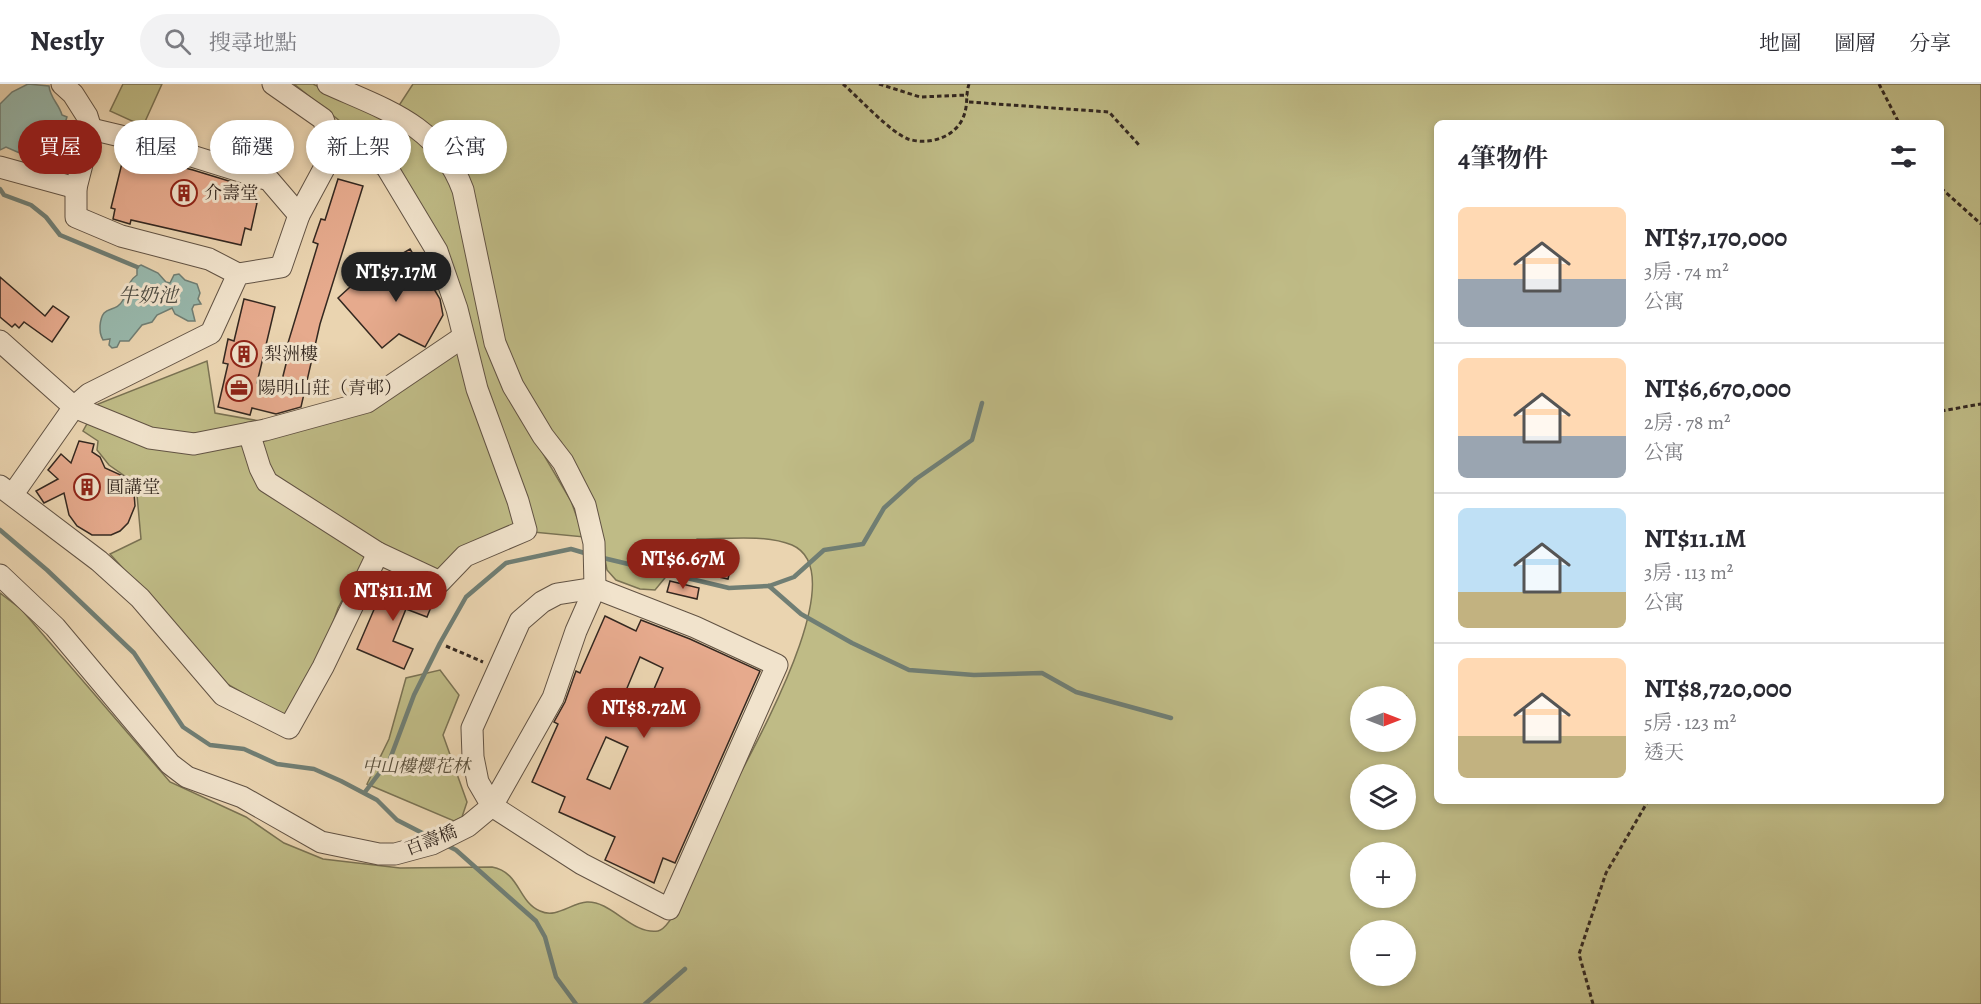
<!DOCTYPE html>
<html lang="zh-TW">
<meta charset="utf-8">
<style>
body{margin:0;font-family:Alegreya,"Noto Serif TC",serif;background:#f2f2f3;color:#2b2b33;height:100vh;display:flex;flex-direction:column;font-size:22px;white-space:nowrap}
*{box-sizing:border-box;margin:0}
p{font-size:20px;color:#7c7c81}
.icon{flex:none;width:33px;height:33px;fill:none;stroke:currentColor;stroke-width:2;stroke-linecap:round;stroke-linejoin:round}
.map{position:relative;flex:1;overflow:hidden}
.side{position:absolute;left:1434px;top:36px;width:510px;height:684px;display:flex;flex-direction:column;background:#fff;border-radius:9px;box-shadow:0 3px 9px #0003}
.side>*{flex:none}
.top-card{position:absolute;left:18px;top:36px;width:570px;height:54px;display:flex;gap:12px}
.needle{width:39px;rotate:90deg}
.controls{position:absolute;left:1350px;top:602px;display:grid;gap:12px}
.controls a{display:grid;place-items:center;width:66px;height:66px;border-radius:50%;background:#fff;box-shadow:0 3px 9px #0003;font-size:30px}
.price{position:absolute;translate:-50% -51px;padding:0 14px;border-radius:21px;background:#8f2418;color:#fff;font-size:20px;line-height:39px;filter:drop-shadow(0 2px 3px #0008)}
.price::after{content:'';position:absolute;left:50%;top:36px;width:18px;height:14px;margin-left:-9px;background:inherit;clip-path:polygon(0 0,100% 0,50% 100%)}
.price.active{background:#222;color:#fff}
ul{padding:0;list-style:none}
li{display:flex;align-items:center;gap:18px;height:150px;padding:0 24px}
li+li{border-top:2px solid #e1e1e2}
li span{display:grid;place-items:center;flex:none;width:168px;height:120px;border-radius:9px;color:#555}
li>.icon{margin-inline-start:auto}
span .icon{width:72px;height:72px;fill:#fffc;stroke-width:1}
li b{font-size:26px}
h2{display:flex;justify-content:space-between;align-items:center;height:72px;padding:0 24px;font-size:26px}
.tag{padding:0 21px;border-radius:27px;background:#fff;box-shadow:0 3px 9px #0003;font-size:21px;line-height:54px}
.tag.active{background:#8f2418;color:#fff}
header{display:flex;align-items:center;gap:36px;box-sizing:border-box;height:84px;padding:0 30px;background:#fff;border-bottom:2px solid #e1e1e2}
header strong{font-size:28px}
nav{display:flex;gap:33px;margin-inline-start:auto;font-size:21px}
.search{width:420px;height:54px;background:#f2f2f3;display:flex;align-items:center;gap:15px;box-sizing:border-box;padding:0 21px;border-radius:33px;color:#7c7c81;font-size:22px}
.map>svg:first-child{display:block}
</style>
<header>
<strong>Nestly</strong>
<div class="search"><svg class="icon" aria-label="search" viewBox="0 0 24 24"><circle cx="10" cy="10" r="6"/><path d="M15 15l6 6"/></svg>搜尋地點</div>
<nav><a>地圖</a><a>圖層</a><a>分享</a></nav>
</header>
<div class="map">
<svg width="1981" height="920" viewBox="0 0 1981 920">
<rect width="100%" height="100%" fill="#ead4b0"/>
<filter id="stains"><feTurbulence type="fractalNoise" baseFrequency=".00333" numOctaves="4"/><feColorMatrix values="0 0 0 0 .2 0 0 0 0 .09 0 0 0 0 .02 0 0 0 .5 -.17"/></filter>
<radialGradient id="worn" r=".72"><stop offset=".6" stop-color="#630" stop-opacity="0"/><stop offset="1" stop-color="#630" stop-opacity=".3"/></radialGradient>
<g fill="#bfbb86" stroke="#7a7253" stroke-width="1.5" fill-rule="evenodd">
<polygon points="123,0 162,0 143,42 110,27"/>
<polygon points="294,0 313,0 419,52 449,94 532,351 571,417 584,453 533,448 438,488 374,457 338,524 327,556 284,632 227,600 110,470 141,455 136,400 109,381 97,366 98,357 83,347 98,320 207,277 215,329 304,345 472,256 388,76"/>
<path d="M 413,0 L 1981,0 L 1981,920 L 0,920 L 0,509 L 21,525 L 170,698 L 246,733 L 284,759 L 323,775 L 400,784 L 492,783 C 520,788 518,818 540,827 C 556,835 571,819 587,818 C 612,817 632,851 658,847 C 676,844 707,756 716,737 C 735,693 861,491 792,461 C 764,450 726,455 697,455 L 655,506 L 640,505 L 616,496 L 607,486 L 594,418 L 561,358 L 529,321 L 503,254 L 463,85 L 444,55 L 398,23 ZM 1437,39 L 1941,39 L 1941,717 L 1437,717 ZM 1360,612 L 1406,612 L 1406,657 L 1360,657 ZM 1360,690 L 1406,690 L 1406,735 L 1360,735 ZM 1360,768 L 1406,768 L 1406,813 L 1360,813 ZM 1360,846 L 1406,846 L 1406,891 L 1360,891 Z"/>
<polygon points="440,586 459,611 443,651 467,718 462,733 454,737 367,700 389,655 406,594"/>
</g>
<g fill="#98b8ac" stroke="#707e74" stroke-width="1.5">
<path d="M 28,0 L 49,2 C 50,14 59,20 62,31 L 67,33 L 63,45 L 53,52 L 55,57 L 50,65 L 44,68 L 37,65 L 29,73 L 6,63 L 0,66 L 0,20 L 12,8 Z"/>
<path d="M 141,181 L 158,189 L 166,198 L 170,199 L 174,191 L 179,190 L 185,196 L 197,200 L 200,209 L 198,215 L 201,220 L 194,221 L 192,225 L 195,237 L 188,237 L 175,230 L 172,224 L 157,231 L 152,238 L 142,241 L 129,257 L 120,257 L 117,263 L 112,264 L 109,261 L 110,255 L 103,256 C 100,250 100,248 100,242 C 102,218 115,231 123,216 C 129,206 127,198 137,191 L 137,183 Z"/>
</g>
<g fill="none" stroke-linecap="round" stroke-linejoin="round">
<g stroke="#707e74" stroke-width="4.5">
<polyline points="0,105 4,111 31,121 46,133 60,151 137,183"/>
<polyline points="0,446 47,486 134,569 183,643 210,661 244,665 277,680 314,685 341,697 377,716 397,736 432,754"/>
<polyline points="599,473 729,504 769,502 794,493 824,466 863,460 884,424 916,395 972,356 982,319"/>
<polyline points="769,502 801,530 852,559 909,586 974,591 1042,589 1076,608 1171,634"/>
<polyline points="365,708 390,675 414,611 440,559 466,513 506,479 571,465 588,470"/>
<polyline points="444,760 456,766 536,837 545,853 556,893 576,920"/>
<polyline points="645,920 685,885"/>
</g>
</g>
<g fill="#e6aa8d" stroke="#342820" stroke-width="1.5" fill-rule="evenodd">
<polygon points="129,67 145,71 145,74 193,86 255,105 252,117 257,119 251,146 245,144 241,161 131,136 130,140 113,135 115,125 111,124 123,75 127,76"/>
<polygon points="338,95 363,102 320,240 301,323 276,330 252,324 250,331 218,323 228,280 223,279 228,255 234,257 244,215 275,223 257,299 280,304 291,260 288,259 318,160 313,158 321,135 325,136"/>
<polygon points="410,165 440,215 443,231 425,263 399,250 382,264 338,214 360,194 367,192 375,200 397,181 393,175"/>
<polygon points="0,193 45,232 53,222 69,233 52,258 24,238 19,244 15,240 12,243 0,233"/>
<polygon points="79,357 94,360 92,368 100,373 105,384 123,392 134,409 135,422 128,439 120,447 111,451 92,451 77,442 69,431 64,409 44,419 36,407 58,395 48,386 61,370 71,379"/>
<polygon points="694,474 731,482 728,495 692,487"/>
<polygon points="388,493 435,513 427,533 406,525 393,557 413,565 404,585 357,565"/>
<polygon points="670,497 699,504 697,515 667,508"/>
<path d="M 605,532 L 636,547 L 641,536 L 690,555 L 760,587 L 675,779 L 663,774 L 654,799 L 605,776 L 615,753 L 559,728 L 565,713 L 532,698 L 558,640 L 554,638 L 565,618 L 576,587 L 580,589 ZM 640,573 L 663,584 L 645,626 L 622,616 ZM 606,653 L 628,663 L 610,705 L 587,695 Z"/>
</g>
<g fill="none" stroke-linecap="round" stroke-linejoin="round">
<defs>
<g id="minor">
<polyline points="62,0 73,10 87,32 91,45 76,104 76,133 121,152 209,175 238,190"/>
<polyline points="273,0 323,35 334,66"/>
<polyline points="91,45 150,59 269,96 299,131"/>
<polyline points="0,83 76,104"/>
<polyline points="0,257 74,323 150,354 194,360 265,346 367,318 463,253"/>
<polyline points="249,349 260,384 267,398 378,469"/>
<polyline points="0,402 99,477 140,514 223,611 289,644 323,583 378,469 440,498 465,472 526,446 518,417 477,305 457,225 437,167 386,82 360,69 334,66 299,131 281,183 238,190 211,249 89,310 74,323 13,410"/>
<path d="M 0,491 L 55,543 L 170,680 L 187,693 L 242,713 L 321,758 L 379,770 L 395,770 L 432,760 L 468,742 L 492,722 L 553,614 L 576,547 L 595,504 L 594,459 L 585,421 L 563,378 L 543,352 L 513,302 L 495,259 L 463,106 C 439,41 386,26 328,0"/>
<polygon points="595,504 695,543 777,581 669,825 582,780 492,722 478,698 473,673 472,644 520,537 542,518 557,510"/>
</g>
</defs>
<use href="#minor" stroke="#625344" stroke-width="23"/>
<g stroke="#342820" stroke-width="3" stroke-dasharray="4.5 3" stroke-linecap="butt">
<path d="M 843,0 C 859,14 890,48 908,55 C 927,61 952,55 962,36 C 969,22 965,12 969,0"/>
<polyline points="879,0 920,13 968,11"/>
<polyline points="1879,0 1899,39"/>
<polyline points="969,18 1109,28 1139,61"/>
<polyline points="1941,104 1981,140"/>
<polyline points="1941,327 1981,320"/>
<polyline points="446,562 483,578"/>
<polyline points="1593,920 1579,870 1606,789 1648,717"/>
</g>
<use href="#minor" stroke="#f1e3cc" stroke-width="21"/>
</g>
<defs>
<symbol id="building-ring" viewBox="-11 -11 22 22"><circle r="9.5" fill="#f1e3cc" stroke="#8f2418" stroke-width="1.5"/><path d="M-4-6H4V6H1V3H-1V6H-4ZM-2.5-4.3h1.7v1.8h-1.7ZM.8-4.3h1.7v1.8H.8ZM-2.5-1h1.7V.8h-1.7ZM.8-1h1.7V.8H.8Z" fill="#8f2418"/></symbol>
<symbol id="office-ring" viewBox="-11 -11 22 22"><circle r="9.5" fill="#f1e3cc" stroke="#8f2418" stroke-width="1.5"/><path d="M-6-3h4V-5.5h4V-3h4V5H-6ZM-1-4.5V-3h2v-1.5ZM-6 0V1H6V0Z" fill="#8f2418"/></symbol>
</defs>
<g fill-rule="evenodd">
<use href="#building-ring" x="169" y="94" width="30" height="30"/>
<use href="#building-ring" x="229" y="255" width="30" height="30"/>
<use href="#office-ring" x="224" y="289" width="30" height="30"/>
<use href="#building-ring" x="72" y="388" width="30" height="30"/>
</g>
<g text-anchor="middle" stroke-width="6" stroke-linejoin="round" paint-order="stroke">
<g font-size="18" fill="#342820" stroke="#f1e3cc" text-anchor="start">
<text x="204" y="115">介壽堂</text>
<text x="264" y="276">梨洲樓</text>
<text x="258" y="310">陽明山莊（青邨）</text>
<text x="106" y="409">圓講堂</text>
</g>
<g font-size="18" font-style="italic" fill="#574d3a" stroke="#f1e3cc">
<text x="416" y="688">中山樓櫻花林</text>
</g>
<g font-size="18" fill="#342820" stroke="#f1e3cc">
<text transform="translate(431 756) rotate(-21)" y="6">百壽橋</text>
</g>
<g font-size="20" font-style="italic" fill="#4d4c43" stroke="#f1e3cc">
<text x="148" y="218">牛奶池</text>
</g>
</g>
<rect width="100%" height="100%" filter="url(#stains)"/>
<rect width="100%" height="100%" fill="url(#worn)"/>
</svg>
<div class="controls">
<a><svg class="needle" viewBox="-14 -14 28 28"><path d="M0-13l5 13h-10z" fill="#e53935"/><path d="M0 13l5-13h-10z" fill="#7c7c81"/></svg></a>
<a><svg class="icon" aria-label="layers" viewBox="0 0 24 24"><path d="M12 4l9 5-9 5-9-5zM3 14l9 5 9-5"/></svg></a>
<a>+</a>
<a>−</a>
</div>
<b class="price active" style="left:396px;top:219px">NT$7.17M</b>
<b class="price" style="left:683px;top:506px">NT$6.67M</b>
<b class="price" style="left:393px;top:538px">NT$11.1M</b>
<b class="price" style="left:644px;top:655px">NT$8.72M</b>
<div class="top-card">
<a class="tag active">買屋</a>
<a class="tag">租屋</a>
<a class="tag">篩選</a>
<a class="tag">新上架</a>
<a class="tag">公寓</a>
</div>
<section class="side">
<h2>4筆物件<svg class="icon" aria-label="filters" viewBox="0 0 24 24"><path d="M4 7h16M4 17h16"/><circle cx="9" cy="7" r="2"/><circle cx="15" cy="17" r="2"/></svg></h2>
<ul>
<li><span style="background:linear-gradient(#ffd9b3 60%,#9aa5b1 0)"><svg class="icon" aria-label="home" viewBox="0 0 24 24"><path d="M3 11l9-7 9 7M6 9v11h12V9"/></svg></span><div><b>NT$7,170,000</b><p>3房 · 74 m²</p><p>公寓</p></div></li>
<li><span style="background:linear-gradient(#ffd9b3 65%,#9aa5b1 0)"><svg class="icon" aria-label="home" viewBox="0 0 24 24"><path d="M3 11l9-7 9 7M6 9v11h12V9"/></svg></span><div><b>NT$6,670,000</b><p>2房 · 78 m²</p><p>公寓</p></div></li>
<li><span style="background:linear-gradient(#bfe0f5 70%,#c2b280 0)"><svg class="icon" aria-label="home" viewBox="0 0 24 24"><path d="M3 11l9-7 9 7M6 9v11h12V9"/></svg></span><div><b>NT$11.1M</b><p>3房 · 113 m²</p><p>公寓</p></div></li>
<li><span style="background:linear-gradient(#ffd9b3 65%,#c2b280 0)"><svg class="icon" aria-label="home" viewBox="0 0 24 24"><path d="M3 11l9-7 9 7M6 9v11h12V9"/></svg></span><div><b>NT$8,720,000</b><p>5房 · 123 m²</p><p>透天</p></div></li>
</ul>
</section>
</div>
